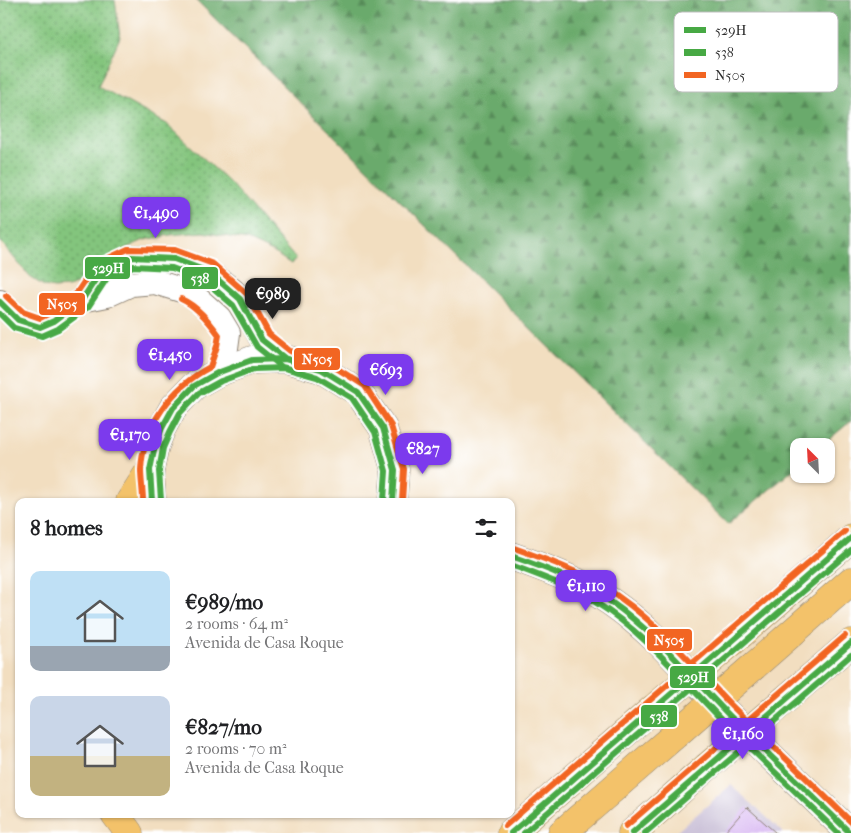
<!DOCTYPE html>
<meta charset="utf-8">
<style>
body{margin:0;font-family:"IM FELL French Canon",serif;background:#f2f2f2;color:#202124;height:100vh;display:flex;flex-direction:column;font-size:19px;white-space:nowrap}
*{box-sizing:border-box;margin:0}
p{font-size:16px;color:#757577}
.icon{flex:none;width:28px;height:28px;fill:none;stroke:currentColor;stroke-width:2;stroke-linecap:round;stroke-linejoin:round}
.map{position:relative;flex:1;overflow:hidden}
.drawer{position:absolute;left:15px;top:498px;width:500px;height:320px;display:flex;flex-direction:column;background:#fff;border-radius:10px;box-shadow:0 1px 4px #0004}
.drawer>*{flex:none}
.needle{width:32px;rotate:336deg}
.controls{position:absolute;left:790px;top:438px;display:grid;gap:10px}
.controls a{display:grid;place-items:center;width:45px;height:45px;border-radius:10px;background:#fff;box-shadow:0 1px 4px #0004;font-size:25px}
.price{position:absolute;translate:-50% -42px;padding:0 11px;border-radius:10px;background:#7c3aed;color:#fff;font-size:16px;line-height:32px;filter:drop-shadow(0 1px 2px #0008)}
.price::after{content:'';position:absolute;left:50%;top:30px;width:15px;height:11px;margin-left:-8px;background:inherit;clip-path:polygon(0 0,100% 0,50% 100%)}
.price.on{background:#222;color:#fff}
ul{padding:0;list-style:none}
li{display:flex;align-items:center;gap:15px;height:125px;padding:0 15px}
li span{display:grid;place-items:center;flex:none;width:140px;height:100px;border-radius:10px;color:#555}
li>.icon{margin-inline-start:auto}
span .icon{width:60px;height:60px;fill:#fffc;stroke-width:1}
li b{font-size:21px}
h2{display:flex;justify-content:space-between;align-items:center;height:60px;padding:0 15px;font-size:21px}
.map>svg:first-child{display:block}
</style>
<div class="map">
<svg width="851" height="833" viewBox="0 0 851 833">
<defs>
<pattern id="grass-dots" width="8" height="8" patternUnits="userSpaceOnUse" patternTransform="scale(1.25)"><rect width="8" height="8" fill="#83c57d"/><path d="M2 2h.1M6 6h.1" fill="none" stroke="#6ba067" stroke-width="1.8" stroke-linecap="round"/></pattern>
<pattern id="forest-firs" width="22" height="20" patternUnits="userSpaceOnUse" patternTransform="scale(1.25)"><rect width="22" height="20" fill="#6aaa6c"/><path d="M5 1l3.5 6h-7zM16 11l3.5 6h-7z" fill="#578b59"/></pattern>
</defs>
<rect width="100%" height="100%" fill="#fff"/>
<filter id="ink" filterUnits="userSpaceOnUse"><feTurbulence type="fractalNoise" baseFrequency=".02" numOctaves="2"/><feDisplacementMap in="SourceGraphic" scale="10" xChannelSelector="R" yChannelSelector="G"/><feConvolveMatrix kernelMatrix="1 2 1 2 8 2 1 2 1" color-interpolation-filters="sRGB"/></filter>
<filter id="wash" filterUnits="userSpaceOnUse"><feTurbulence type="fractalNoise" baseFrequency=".0096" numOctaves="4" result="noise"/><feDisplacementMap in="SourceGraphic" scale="20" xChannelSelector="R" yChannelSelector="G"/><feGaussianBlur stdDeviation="1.12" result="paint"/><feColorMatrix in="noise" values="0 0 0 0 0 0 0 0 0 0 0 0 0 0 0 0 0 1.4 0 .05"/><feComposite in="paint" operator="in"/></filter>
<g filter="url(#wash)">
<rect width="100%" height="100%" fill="#f2dec0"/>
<polygon fill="#c9bfd7" points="731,785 784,833 675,833"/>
<polygon fill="url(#grass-dots)" stroke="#577854" points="0,0 115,0 120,37 98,86 167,124 229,182 296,259 291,264 273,252 247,240 203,232 170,235 144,240 122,250 80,282 68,287 54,288 44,286 30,277 0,241"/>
<polygon fill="url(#forest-firs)" stroke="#4a6a4c" points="196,0 851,0 851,421 821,446 799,446 799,465 728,524"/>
<g id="blocks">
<polygon fill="#d3aef1" points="747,807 776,833 724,833"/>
</g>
</g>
<g filter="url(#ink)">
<use href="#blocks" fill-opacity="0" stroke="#8e8476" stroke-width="1"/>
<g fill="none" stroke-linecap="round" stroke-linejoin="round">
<defs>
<g id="minor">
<polyline points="82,300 101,271 131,257 174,259 209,272 233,291 240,299 262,340 286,359"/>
<polyline points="0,302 18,320 40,327 54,321 82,300 107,295 131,284 155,282 191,293 219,318 228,333 226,348 217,373"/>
</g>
<g id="tertiary">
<polyline points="152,501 150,470 155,446 162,428 173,408 194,386 217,373 252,360 286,359 321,369 358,392 383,428 395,470 393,501"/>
<path d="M 511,556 C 545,568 581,581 611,602 C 653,631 687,672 723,709 C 764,751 808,791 850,833"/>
</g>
<g id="motorway">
<polyline points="130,501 150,470"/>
<polyline points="732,642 851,538"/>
<polyline points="754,666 851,581"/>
<polyline points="787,698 851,643"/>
<polyline points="115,814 129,833"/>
<polyline points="511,833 653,709"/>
<polyline points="562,833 675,735"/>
<polyline points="632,833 707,767"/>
</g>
</defs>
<use href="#minor" stroke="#8e8476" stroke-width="26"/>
<use href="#tertiary" stroke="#8e8476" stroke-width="29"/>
<use href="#motorway" stroke="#8e8476" stroke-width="29"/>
<use href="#minor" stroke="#fff" stroke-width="24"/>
<use href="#tertiary" stroke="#fff" stroke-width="28"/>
<use href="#motorway" stroke="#f3c26a" stroke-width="28"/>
<defs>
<g id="motorway-bridge">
<polyline points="653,709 732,642"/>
<polyline points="675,735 754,666"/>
<polyline points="707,767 787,698"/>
</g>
</defs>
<use href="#motorway-bridge" stroke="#8e8476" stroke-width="29" stroke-linecap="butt"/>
<use href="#motorway-bridge" stroke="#f3c26a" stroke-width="28"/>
<defs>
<g id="bus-1">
<polyline points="0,302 18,320 40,327 54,321 82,300 101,271 131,257 174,259 209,272 240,299 262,340 286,359 321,369 358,392 383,428 395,470 393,501"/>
<polyline points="152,501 150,470 155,446 162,428 173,408 194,386 217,373 252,360 286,359 314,367"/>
<path d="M 511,556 C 546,568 580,581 611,602 C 653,631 687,672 723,709 C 764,751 808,791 850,833"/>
<polyline points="511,833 851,538"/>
<polyline points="632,833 851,643"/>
</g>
<g id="bus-2">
<polyline points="0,314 14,328 42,336 58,329 88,307 107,278 133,266 172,268 204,280 233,305 257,347 282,367 317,377 352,398 375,432 386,471 384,500"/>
<polyline points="161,500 159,471 163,448 170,432 180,413 199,393 221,381 254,369 285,368 312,375"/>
<path d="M 511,565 C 540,576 569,586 595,602 C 646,633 684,682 726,724 C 762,761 801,796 838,833"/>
<polyline points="524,833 851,550"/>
<polyline points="645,833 851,655"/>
</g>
<g id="bus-3">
<polyline points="6,296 23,312 40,318 50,313 76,294 96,264 128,249 175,250 213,264 247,294 269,334 290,351 325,361 365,386 391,426 404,469 402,501"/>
<path d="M 143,501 C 143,491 141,480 141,470 C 143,426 172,387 210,367 L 217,346 L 219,335 C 209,321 197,306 181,299"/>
<path d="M 514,548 C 545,559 576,570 604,587 C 653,617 690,662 729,703 C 769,743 811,782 851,822"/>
<polyline points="505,826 845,531"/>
<polyline points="626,826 845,636"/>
</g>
</defs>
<use href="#bus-1" stroke="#fff" stroke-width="10"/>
<use href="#bus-2" stroke="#fff" stroke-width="10"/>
<use href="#bus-3" stroke="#fff" stroke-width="10"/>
<use href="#bus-1" stroke="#47a944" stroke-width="6"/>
<use href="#bus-2" stroke="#47a944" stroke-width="6"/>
<use href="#bus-3" stroke="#f26522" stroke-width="6"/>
</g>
</g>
<rect x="674" y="12" width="164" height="80" rx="8" fill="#fff" stroke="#bfbfbf" stroke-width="1"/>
<rect x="684" y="27" width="22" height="6" fill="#47a944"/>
<rect x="684" y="49" width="22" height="7" fill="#47a944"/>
<rect x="684" y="72" width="22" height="6" fill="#f26522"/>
<g font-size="14" fill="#2b2b2b">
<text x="715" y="35">529H</text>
<text x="715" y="57">538</text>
<text x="715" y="80">N505</text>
</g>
<g stroke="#fff" stroke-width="2">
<rect x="84" y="256" width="47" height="24" rx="5" fill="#47a944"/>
<rect x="181" y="266" width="38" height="24" rx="5" fill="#47a944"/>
<rect x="38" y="292" width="48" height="24" rx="5" fill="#f26522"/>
<rect x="293" y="347" width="48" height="24" rx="5" fill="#f26522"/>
<rect x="646" y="628" width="47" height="24" rx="5" fill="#f26522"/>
<rect x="669" y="665" width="47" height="24" rx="5" fill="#47a944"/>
<rect x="640" y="704" width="38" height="24" rx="5" fill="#47a944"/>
</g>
<g font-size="14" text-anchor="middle" font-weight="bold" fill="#fff">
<text x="108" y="273">529H</text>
<text x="200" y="283">538</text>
<text x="62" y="309">N505</text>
<text x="317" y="364">N505</text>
<text x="669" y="645">N505</text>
<text x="693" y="682">529H</text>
<text x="659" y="721">538</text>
</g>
</svg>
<div class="controls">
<a><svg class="needle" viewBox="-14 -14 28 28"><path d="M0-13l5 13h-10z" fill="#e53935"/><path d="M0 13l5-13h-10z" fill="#757577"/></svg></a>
</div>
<b class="price" style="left:156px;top:239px">€1,490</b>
<b class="price on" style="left:273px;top:320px">€989</b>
<b class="price" style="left:170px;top:381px">€1,450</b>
<b class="price" style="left:386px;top:396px">€693</b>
<b class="price" style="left:130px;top:461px">€1,170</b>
<b class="price" style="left:423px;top:475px">€827</b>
<b class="price" style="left:586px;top:612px">€1,110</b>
<b class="price" style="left:743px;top:760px">€1,160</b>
<section class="drawer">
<h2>8 homes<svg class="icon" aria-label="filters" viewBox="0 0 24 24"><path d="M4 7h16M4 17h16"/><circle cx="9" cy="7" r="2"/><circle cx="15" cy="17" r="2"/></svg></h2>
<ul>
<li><span style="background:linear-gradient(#bfe0f5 75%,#9aa5b1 0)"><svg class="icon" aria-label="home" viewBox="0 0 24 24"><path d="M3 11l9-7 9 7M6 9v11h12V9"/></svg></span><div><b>€989/mo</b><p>2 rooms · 64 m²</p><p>Avenida de Casa Roque</p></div></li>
<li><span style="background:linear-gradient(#c9d6e8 60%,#c2b280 0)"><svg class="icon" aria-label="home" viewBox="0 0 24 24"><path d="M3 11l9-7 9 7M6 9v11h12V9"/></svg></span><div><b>€827/mo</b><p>2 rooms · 70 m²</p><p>Avenida de Casa Roque</p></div></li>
</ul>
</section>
</div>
